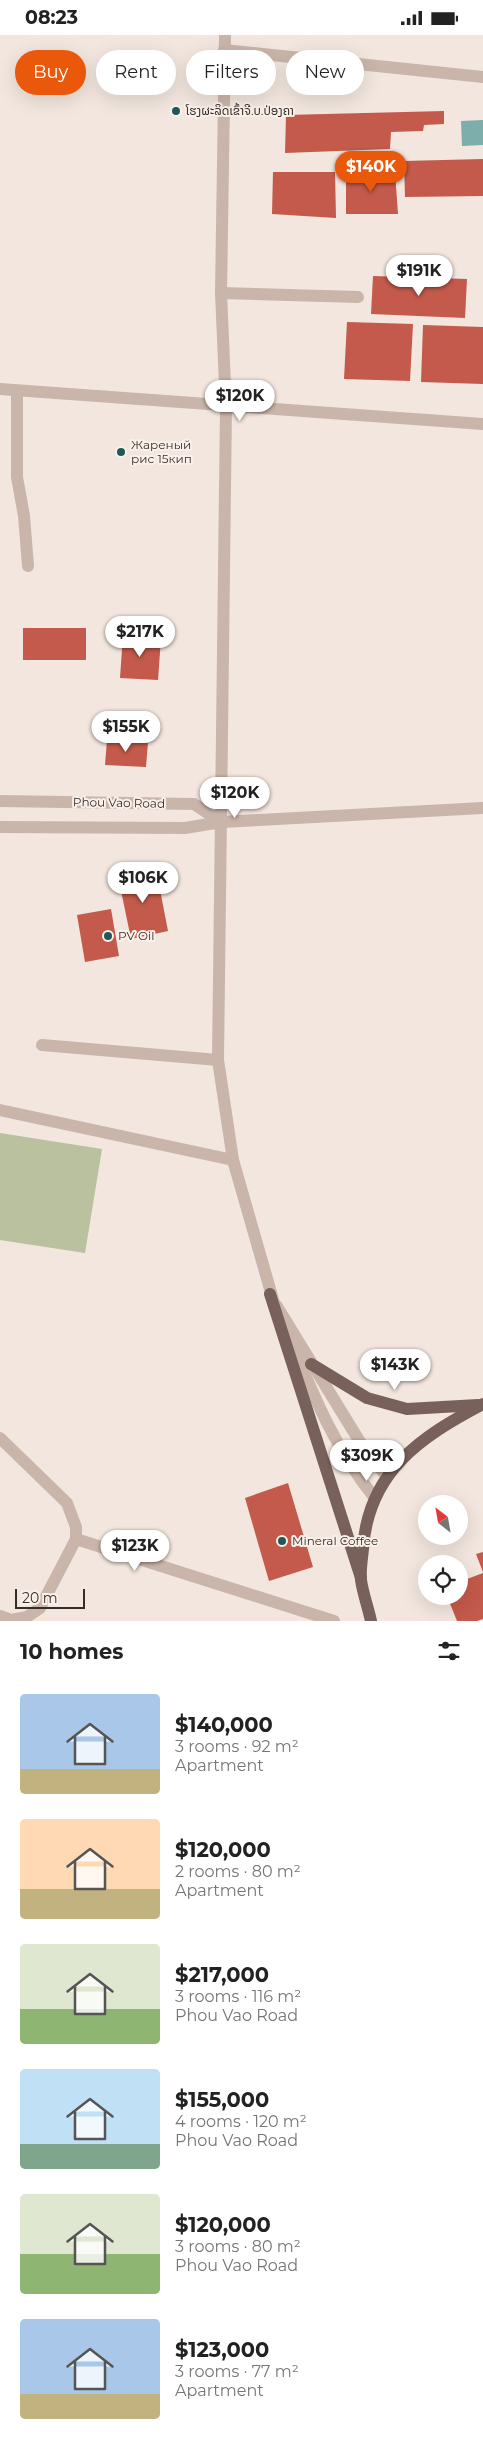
<!DOCTYPE html>
<meta charset="utf-8">
<style>
body{margin:0;font-family:Montserrat,"Noto Sans Lao",sans-serif;background:#f6f6f6;color:#222;height:100vh;display:flex;flex-direction:column;font-size:19px;white-space:nowrap}
*{box-sizing:border-box;margin:0}
p{font-size:16px;color:#767676}
.icon{flex:none;width:28px;height:28px;fill:none;stroke:currentColor;stroke-width:2;stroke-linecap:round;stroke-linejoin:round}
.map{position:relative;height:1586px;overflow:hidden}
.panel{display:flex;flex-direction:column;background:#fff;flex:1}
.panel>*{flex:none}
.banner{position:absolute;left:15px;top:15px;width:454px;height:45px;display:flex;gap:10px}
.needle{width:32px;rotate:329deg}
.controls{position:absolute;left:418px;top:1460px;display:grid;gap:10px}
.controls a{display:grid;place-items:center;width:50px;height:50px;border-radius:50%;background:#fff;box-shadow:0 5px 20px #0002;font-size:25px}
.scale{position:absolute;left:15px;bottom:12px;width:70px;box-sizing:border-box;padding-left:5px;border:2px solid #382c29;border-top:0;font-size:14px;line-height:18px;white-space:nowrap;color:#382c29;-webkit-text-stroke:4px #faf1ea;paint-order:stroke}
.price{position:absolute;translate:-50% -42px;padding:0 11px;border-radius:18px;background:#fff;color:#222;font-size:16px;line-height:32px;filter:drop-shadow(0 1px 2px #0008)}
.price::after{content:'';position:absolute;left:50%;top:30px;width:15px;height:11px;margin-left:-8px;background:inherit;clip-path:polygon(0 0,100% 0,50% 100%)}
.price.active{background:#ea580c;color:#fff}
ul{padding:0;list-style:none}
li{display:flex;align-items:center;gap:15px;height:125px;padding:0 20px}
li span{display:grid;place-items:center;flex:none;width:140px;height:100px;border-radius:5px;color:#555}
li>.icon{margin-inline-start:auto}
span .icon{width:60px;height:60px;fill:#fffc;stroke-width:1}
li b{font-size:21px}
h2{display:flex;justify-content:space-between;align-items:center;height:60px;padding:0 20px;font-size:21px}
.pill{padding:0 18px;border-radius:22px;background:#fff;box-shadow:0 5px 20px #0002;font-size:18px;line-height:45px}
.pill.active{background:#ea580c;color:#fff}
.status{display:flex;justify-content:space-between;align-items:center;height:35px;padding:0 25px;background:#fff;direction:ltr}
.status svg{height:14px;fill:currentColor}
.map>svg:first-child{display:block}
</style>
<div class="status"><b>08:23</b><svg viewBox="0 0 49 12"><path d="M0 12V9h3v3zM5 12V6h3v6zM10 12V3h3v9zM15 12V0h3v12zM26 1h20v11H26zM47 4h2v5h-2z"/></svg></div>
<div class="map">
<svg width="483" height="1586" viewBox="0 0 483 1586">
<rect width="100%" height="100%" fill="#f2e6de"/>
<polygon fill="#b9c19e" points="0,1098 102,1114 85,1218 0,1205"/>
<polygon fill="#7daeab" points="483,85 483,110 462,111 461,86"/>
<g fill="#c35a4b">
<polygon points="444,76 444,89 424,90 423,96 391,97 390,114 285,118 286,80"/>
<polygon points="483,124 483,161 405,162 404,126"/>
<polygon points="273,137 335,137 336,183 272,179"/>
<polygon points="346,137 395,137 398,179 346,179"/>
<polygon points="373,241 467,244 465,283 371,279"/>
<polygon points="347,287 413,289 410,346 344,344"/>
<polygon points="423,290 483,292 483,349 421,347"/>
<rect x="23" y="593" width="63" height="32"/>
<polygon points="123,600 161,603 158,645 120,643"/>
<polygon points="107,705 148,707 146,732 105,730"/>
<polygon points="156,834 168,896 131,904 118,841"/>
<polygon points="111,874 119,921 85,927 77,880"/>
<polygon points="288,1448 313,1532 269,1546 245,1463"/>
<polygon points="483,1517 483,1537 476,1519"/>
<polygon points="483,1538 483,1584 477,1586 457,1586 447,1561 459,1561 459,1547"/>
</g>
<g fill="none" stroke-linecap="round" stroke-linejoin="round">
<g stroke="#cab5aa" stroke-width="12">
<polyline points="225,0 221,258 226,372 218,1025 233,1125 274,1268"/>
<polyline points="224,15 483,42"/>
<polyline points="221,258 358,262"/>
<polyline points="0,354 483,389"/>
<polyline points="17,356 17,442 24,481 28,531"/>
<polyline points="0,766 194,769 221,787 185,793 0,792"/>
<polyline points="221,787 483,773"/>
<polyline points="42,1010 218,1025"/>
<polyline points="0,1075 233,1125"/>
<polyline points="276,1270 360,1407 387,1442"/>
<path d="M 289,1302 C 313,1359 335,1414 374,1462"/>
<polyline points="0,1403 67,1468 76,1492 76,1504 334,1586"/>
<polyline points="0,1581 11,1585 27,1582 40,1573 76,1504"/>
</g>
<g stroke="#79615b" stroke-width="12">
<polyline points="270,1259 361,1543"/>
<polyline points="311,1329 367,1363 407,1374 478,1370"/>
<path d="M 371,1586 C 368,1572 363,1559 361,1545 C 360,1535 362,1524 363,1514 C 368,1437 420,1402 483,1369"/>
</g>
</g>
<g fill="#205855" stroke="#faf1ea" stroke-width="2">
<circle cx="176" cy="76" r="5"/>
<circle cx="121" cy="417" r="5"/>
<circle cx="108" cy="901" r="5"/>
<circle cx="282" cy="1506" r="5"/>
</g>
<g text-anchor="middle" stroke-width="4" stroke-linejoin="round" paint-order="stroke">
<g font-size="12" fill="#382c29" stroke="#faf1ea" text-anchor="start">
<text x="186" y="80">ໂຮງຜະລິດເຂົ້າຈີ.ບ.ປ່ອງຄາ</text>
<text x="131" y="414">Жареный<tspan x="131" dy="14">рис 15кип</tspan></text>
<text x="118" y="905">PV Oil</text>
<text x="292" y="1510">Mineral Coffee</text>
</g>
<g font-size="12" fill="#382c29" stroke="#faf1ea">
<text transform="translate(119 768) rotate(1)" y="4">Phou Vao Road</text>
</g>
</g>
</svg>
<div class="controls">
<a><svg class="needle" viewBox="-14 -14 28 28"><path d="M0-13l5 13h-10z" fill="#e53935"/><path d="M0 13l5-13h-10z" fill="#767676"/></svg></a>
<a><svg class="icon" aria-label="locate" viewBox="0 0 24 24"><circle cx="12" cy="12" r="6"/><path d="M12 2v4M12 18v4M2 12h4M18 12h4"/></svg></a>
</div>
<div class="scale">20 m</div>
<b class="price active" style="left:371px;top:158px">$140K</b>
<b class="price" style="left:419px;top:262px">$191K</b>
<b class="price" style="left:240px;top:387px">$120K</b>
<b class="price" style="left:140px;top:623px">$217K</b>
<b class="price" style="left:126px;top:718px">$155K</b>
<b class="price" style="left:235px;top:784px">$120K</b>
<b class="price" style="left:143px;top:869px">$106K</b>
<b class="price" style="left:395px;top:1356px">$143K</b>
<b class="price" style="left:367px;top:1447px">$309K</b>
<b class="price" style="left:135px;top:1537px">$123K</b>
<div class="banner">
<a class="pill active">Buy</a>
<a class="pill">Rent</a>
<a class="pill">Filters</a>
<a class="pill">New</a>
</div>
</div>
<section class="panel">
<h2>10 homes<svg class="icon" aria-label="filters" viewBox="0 0 24 24"><path d="M4 7h16M4 17h16"/><circle cx="9" cy="7" r="2"/><circle cx="15" cy="17" r="2"/></svg></h2>
<ul>
<li><span style="background:linear-gradient(#a9c7e8 75%,#c2b280 0)"><svg class="icon" aria-label="home" viewBox="0 0 24 24"><path d="M3 11l9-7 9 7M6 9v11h12V9"/></svg></span><div><b>$140,000</b><p>3 rooms · 92 m²</p><p>Apartment</p></div></li>
<li><span style="background:linear-gradient(#ffd9b3 70%,#c2b280 0)"><svg class="icon" aria-label="home" viewBox="0 0 24 24"><path d="M3 11l9-7 9 7M6 9v11h12V9"/></svg></span><div><b>$120,000</b><p>2 rooms · 80 m²</p><p>Apartment</p></div></li>
<li><span style="background:linear-gradient(#dfe7d0 65%,#8fb573 0)"><svg class="icon" aria-label="home" viewBox="0 0 24 24"><path d="M3 11l9-7 9 7M6 9v11h12V9"/></svg></span><div><b>$217,000</b><p>3 rooms · 116 m²</p><p>Phou Vao Road</p></div></li>
<li><span style="background:linear-gradient(#bfe0f5 75%,#7fa58c 0)"><svg class="icon" aria-label="home" viewBox="0 0 24 24"><path d="M3 11l9-7 9 7M6 9v11h12V9"/></svg></span><div><b>$155,000</b><p>4 rooms · 120 m²</p><p>Phou Vao Road</p></div></li>
<li><span style="background:linear-gradient(#dfe7d0 60%,#8fb573 0)"><svg class="icon" aria-label="home" viewBox="0 0 24 24"><path d="M3 11l9-7 9 7M6 9v11h12V9"/></svg></span><div><b>$120,000</b><p>3 rooms · 80 m²</p><p>Phou Vao Road</p></div></li>
<li><span style="background:linear-gradient(#a9c7e8 75%,#c2b280 0)"><svg class="icon" aria-label="home" viewBox="0 0 24 24"><path d="M3 11l9-7 9 7M6 9v11h12V9"/></svg></span><div><b>$123,000</b><p>3 rooms · 77 m²</p><p>Apartment</p></div></li>
</ul>
</section>
